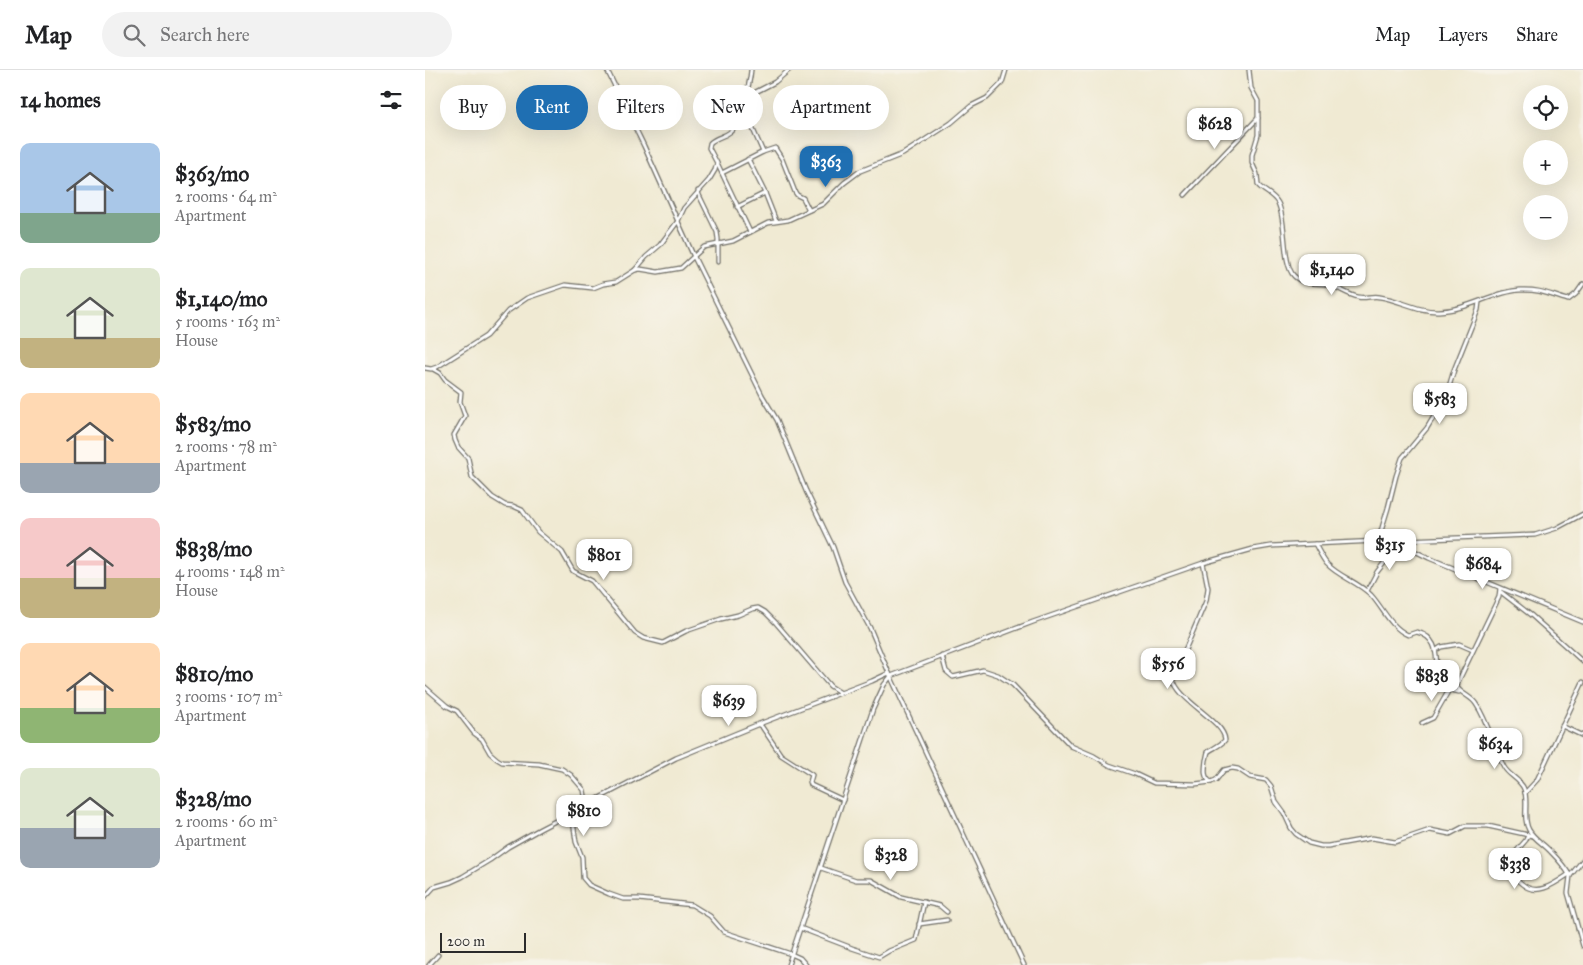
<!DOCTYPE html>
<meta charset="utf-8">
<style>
body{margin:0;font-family:"IM FELL Great Primer",serif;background:#f2f2f2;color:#202124;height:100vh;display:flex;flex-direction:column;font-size:19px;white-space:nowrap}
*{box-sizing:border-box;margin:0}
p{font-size:16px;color:#757577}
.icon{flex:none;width:28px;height:28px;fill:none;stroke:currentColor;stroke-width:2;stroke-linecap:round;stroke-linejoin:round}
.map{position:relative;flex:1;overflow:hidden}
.drawer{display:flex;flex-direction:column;background:#fff;width:425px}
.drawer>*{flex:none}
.hud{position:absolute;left:15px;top:15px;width:475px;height:45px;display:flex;gap:10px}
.fabs{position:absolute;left:1098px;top:15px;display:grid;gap:10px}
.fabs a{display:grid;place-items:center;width:45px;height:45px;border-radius:50%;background:#fff;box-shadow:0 5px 20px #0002;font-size:25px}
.scale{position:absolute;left:15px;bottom:12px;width:86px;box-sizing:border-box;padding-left:5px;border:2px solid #2b2b2b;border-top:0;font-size:14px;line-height:18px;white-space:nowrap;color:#2b2b2b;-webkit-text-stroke:4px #f7f3e8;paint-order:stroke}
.price{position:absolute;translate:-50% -42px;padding:0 11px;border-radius:10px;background:#fff;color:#222;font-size:16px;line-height:32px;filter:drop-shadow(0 1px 2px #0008)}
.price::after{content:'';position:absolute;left:50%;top:30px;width:15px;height:11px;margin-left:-8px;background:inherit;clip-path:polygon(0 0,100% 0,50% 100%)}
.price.active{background:#1f6fb2;color:#fff}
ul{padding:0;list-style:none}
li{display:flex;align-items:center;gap:15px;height:125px;padding:0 20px}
li span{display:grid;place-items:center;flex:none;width:140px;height:100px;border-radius:10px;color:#555}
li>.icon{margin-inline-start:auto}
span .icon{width:60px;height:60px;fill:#fffc;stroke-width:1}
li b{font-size:21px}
h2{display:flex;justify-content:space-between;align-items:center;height:60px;padding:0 20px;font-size:21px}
.pill{padding:0 18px;border-radius:22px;background:#fff;box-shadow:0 5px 20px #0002;font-size:18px;line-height:45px}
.pill.active{background:#1f6fb2;color:#fff}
header{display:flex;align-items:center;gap:30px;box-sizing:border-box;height:70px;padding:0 25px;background:#fff;border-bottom:1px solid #e0e0e0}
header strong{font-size:24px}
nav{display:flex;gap:28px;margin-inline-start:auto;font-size:18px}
.search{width:350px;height:45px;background:#f2f2f2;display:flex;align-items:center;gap:12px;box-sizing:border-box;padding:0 18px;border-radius:28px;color:#757577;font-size:19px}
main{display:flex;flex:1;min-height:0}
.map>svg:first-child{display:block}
</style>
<header>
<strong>Map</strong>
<div class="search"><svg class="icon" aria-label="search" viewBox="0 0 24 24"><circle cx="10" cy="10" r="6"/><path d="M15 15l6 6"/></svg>Search here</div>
<nav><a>Map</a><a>Layers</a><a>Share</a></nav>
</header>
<main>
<section class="drawer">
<h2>14 homes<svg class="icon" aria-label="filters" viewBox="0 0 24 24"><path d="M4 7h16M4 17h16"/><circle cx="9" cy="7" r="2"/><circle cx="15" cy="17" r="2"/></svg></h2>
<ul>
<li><span style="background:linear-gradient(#a9c7e8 70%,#7fa58c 0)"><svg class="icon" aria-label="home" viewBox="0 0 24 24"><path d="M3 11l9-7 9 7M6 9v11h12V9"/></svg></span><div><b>$363/mo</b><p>2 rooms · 64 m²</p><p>Apartment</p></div></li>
<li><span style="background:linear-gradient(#dfe7d0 70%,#c2b280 0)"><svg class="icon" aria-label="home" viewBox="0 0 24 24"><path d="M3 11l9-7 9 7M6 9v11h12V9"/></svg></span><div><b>$1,140/mo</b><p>5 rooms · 163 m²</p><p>House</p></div></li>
<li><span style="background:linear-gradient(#ffd9b3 70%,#9aa5b1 0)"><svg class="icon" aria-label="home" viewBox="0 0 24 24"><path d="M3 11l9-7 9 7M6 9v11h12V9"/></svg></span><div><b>$583/mo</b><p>2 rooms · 78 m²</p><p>Apartment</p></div></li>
<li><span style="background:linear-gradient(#f6c9c9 60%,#c2b280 0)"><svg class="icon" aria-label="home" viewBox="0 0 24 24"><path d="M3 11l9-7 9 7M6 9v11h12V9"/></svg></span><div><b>$838/mo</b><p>4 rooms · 148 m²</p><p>House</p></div></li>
<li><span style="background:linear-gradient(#ffd9b3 65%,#8fb573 0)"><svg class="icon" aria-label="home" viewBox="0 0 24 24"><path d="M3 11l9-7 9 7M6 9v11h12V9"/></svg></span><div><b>$810/mo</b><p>3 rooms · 107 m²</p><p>Apartment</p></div></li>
<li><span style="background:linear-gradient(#dfe7d0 60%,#9aa5b1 0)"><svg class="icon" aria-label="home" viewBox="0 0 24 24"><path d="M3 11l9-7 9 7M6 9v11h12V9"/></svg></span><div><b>$328/mo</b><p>2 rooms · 60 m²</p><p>Apartment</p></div></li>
</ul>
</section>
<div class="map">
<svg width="1158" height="895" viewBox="0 0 1158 895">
<rect width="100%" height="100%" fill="#f7f3e8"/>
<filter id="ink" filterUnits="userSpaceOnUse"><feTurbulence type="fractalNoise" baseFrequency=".02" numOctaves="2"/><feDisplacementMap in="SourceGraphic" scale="10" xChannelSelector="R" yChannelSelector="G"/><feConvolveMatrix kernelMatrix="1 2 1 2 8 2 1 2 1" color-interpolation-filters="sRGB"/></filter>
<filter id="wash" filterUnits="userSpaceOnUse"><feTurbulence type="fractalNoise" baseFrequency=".0096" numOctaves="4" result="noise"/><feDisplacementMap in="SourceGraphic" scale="20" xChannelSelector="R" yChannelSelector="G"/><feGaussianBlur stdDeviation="1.12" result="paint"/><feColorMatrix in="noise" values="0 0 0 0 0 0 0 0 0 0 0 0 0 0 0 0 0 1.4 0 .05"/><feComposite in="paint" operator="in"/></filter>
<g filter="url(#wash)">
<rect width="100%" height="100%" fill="#f0ead3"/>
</g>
<g filter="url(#ink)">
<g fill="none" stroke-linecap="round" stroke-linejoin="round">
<defs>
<g id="minor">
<polyline points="182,0 219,76 269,187 337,325 352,350 381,421 408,477 420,512 445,558 464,603 599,895"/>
<path d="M 824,0 L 826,18 L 833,31 L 833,65 L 827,85 L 827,93 L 832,104 L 833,115 C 839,122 848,124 853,133 C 862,151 857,194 869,206 C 879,216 892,212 905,215 C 914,218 923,225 933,227 C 940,229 948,225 955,227 C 975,230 994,242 1014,241 C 1043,240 1067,222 1095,220 C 1116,219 1125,225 1143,230 L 1151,224 L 1158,214"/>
<polyline points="321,27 350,12 364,0"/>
<polyline points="312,54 327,57 338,82"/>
<polyline points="323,89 340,123 351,151"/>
<polyline points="293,95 325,162"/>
<polyline points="297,103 338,82 350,78 357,89 370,122 372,125 378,128 384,140"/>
<polyline points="273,121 274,125 292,162 293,169 293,192"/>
<polyline points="760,125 833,48"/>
<polyline points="312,137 340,123"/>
<polyline points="210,200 215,199 233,202 256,198 279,177 308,171 343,153 363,150 398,134 419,113 435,101 478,84 526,53 546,36 562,28 577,13 581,0"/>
<path d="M 0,298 L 6,299 L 12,297 L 61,266 L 83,241 L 102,228 L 140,215 L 168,218 L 178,214 L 191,212 L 210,200 L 221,187 L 235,175 L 253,151 L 259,138 L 284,110 L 290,100 L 292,93 L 284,78 L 285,73 C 291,67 299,67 305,62 C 315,55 325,12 326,0"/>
<polyline points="8,299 15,303 20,310 36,322 35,332 40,346 29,365 30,370 33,377 43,388 47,407 67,427 80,435 88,436 97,440 113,462 137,482 148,501 167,511 210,563 218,568 238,573 261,561 296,549 313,545 327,539 333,538 340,542 351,553 405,616 416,623"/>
<polyline points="953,471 963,438 971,406 977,388 1002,358 1017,333 1023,320 1029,300 1053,240 1054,232"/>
<polyline points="969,471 1004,488 1158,552"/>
<path d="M 890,474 C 894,481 897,488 902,494 C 913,506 933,512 946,525 C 958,538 965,557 983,565 L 992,562 C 1029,572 994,617 1034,622"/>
<path d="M 778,493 L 783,518 L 781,531 L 748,608 C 752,631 799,650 800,670 C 795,676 786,679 783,682 C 782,684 782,688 781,690 C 780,699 778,707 786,712"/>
<path d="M 1075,518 L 1074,527 L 1033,612 L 1032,617 C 1036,624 1046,626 1051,634 C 1064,653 1068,677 1079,697 C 1084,706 1095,709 1099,719 C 1104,732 1097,748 1104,760 C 1109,769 1119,774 1126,782 C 1133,789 1140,797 1145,806 L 1143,823 L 1158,876"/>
<polyline points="942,521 952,502 959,493 963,471"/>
<polyline points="1076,522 1107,546 1158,592"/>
<polyline points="1010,581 1016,577 1034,574 1048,580"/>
<polyline points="517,586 521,601 528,607 558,600 573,605 588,615 646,676 669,686 684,695 710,704 729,713 770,714 786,712 791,710 799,700 807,698 813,699 825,707 841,710 846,716 851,732 859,743 866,758 871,764 884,773 896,776 903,776 947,768 970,772 1005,760 1025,764 1040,756 1063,756 1108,766"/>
<polyline points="0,617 22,636 32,641 49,663 57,669 65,683 72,689 77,692 114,694 137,699 146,705 159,720 160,726 159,733 149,745 148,751 151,772 157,787 158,808 164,815 184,824 198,829 214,829 267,835 285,846 299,862 366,884"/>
<polyline points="997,653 1008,648 1024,620"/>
<polyline points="334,655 337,657 356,685 387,705 385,712 386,715 418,730"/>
<polyline points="1137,656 1158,666"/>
<polyline points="1100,723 1112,710 1158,612"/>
<path d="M 1103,765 L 1101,770 L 1089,784 C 1090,789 1089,806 1090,808 C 1091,809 1096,813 1097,814 C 1112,827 1129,814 1144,804"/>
<polyline points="396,798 431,810 446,810 476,827 515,836 522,842"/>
<polyline points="1145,806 1158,790"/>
<polyline points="0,827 9,817 26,812 37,807 65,790 83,777 115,759 251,688 334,654 447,611 464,603"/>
<polyline points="494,854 522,850"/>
<polyline points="375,858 427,878 454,887 464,881 491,870 499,832"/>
<polyline points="366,884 375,888 381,895"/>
<polyline points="4,895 13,885"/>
<polyline points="363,895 448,639 459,615 466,606 608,552 778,493 828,479 846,476 953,471 1110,465 1132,458 1158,444"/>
</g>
</defs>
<use href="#minor" stroke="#706e66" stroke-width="5.5"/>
<use href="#minor" stroke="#fff" stroke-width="3"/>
</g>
</g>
</svg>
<div class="fabs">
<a><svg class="icon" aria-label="locate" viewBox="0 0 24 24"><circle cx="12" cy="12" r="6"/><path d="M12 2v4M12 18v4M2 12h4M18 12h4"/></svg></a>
<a>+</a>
<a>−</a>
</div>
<div class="scale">200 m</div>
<b class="price" style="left:790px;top:80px">$628</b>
<b class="price active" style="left:401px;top:118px">$363</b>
<b class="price" style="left:907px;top:226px">$1,140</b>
<b class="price" style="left:1015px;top:355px">$583</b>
<b class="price" style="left:965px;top:501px">$315</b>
<b class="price" style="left:179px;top:511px">$801</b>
<b class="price" style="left:1058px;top:520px">$684</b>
<b class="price" style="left:743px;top:620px">$556</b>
<b class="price" style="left:1007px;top:632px">$838</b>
<b class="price" style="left:304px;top:657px">$639</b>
<b class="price" style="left:1070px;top:700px">$634</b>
<b class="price" style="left:159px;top:767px">$810</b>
<b class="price" style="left:466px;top:811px">$328</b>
<b class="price" style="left:1090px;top:820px">$338</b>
<div class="hud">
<a class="pill">Buy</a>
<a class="pill active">Rent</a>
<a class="pill">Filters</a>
<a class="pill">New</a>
<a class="pill">Apartment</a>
</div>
</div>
</main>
